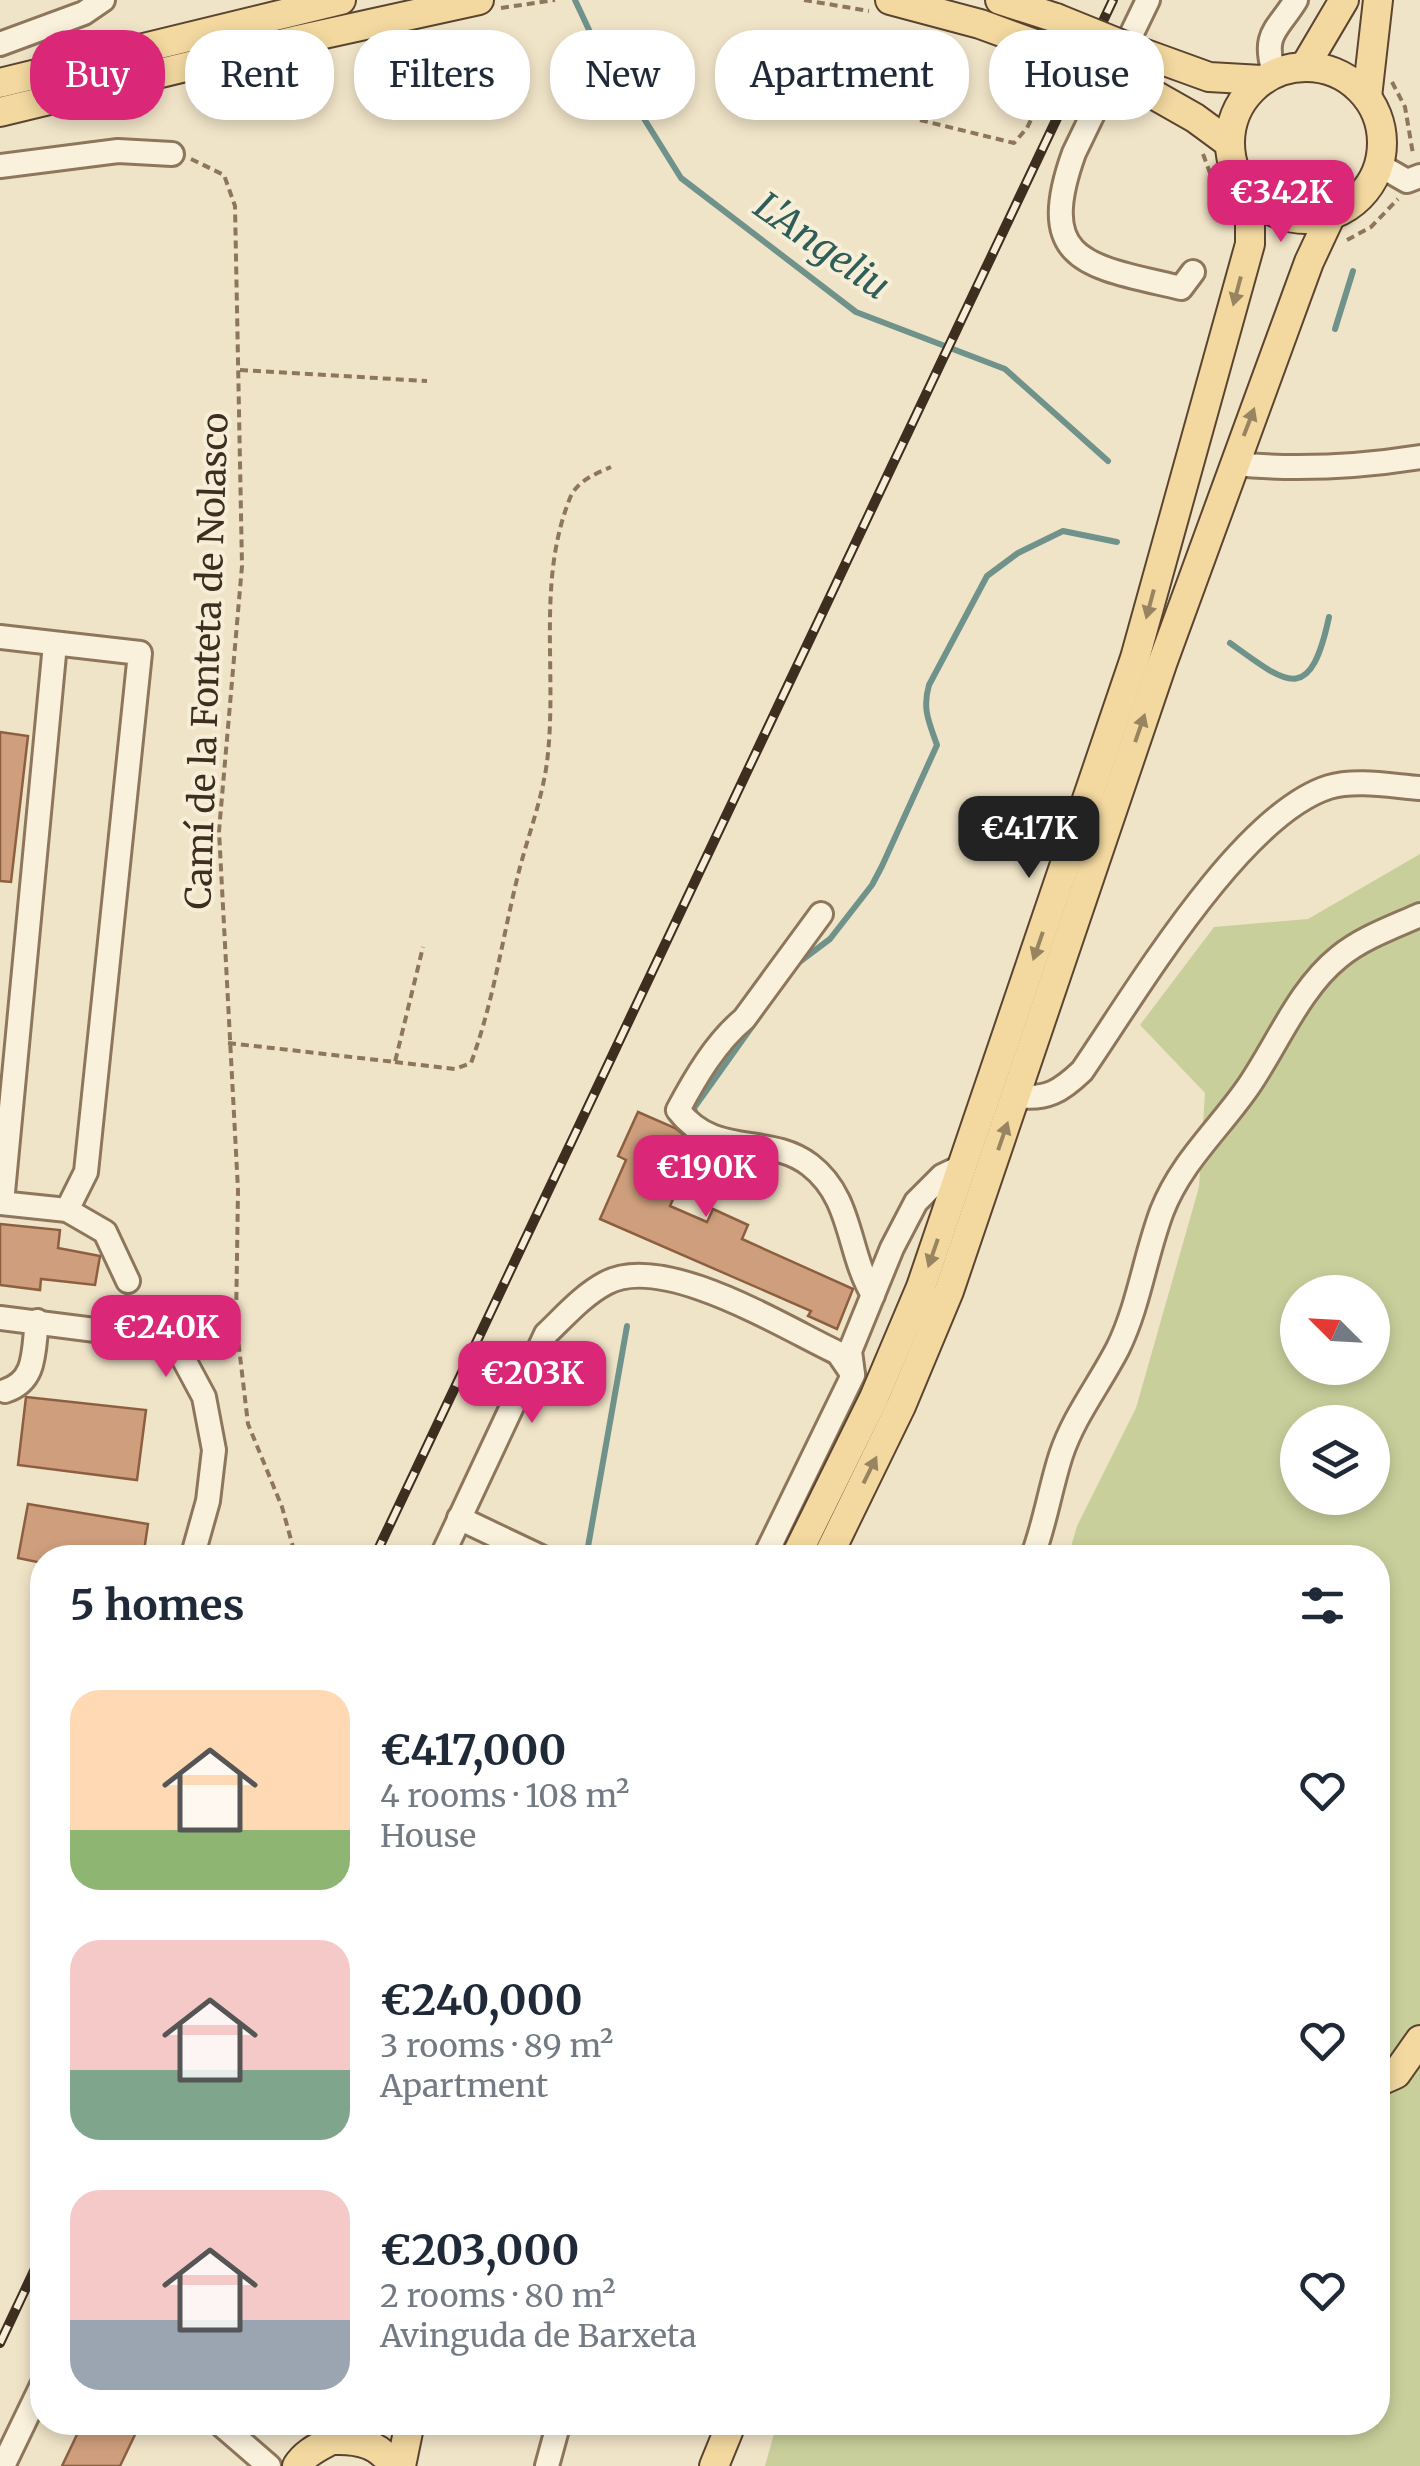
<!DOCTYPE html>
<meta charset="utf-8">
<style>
body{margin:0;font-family:Merriweather,serif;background:#f2f2f3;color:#1f2937;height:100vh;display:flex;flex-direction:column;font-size:38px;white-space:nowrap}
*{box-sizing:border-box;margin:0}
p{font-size:32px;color:#747a83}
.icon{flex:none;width:55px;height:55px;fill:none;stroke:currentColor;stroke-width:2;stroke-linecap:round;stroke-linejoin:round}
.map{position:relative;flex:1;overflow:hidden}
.panel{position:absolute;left:30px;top:1545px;width:1360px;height:890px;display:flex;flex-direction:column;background:#fff;border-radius:40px;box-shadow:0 5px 15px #0003}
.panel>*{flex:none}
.top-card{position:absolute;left:30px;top:30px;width:1360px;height:90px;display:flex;gap:20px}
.needle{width:65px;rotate:294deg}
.fabs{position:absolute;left:1280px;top:1275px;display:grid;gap:20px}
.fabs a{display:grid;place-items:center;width:110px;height:110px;border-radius:50%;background:#fff;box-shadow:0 5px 15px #0003;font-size:50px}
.price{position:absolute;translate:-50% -85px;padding:0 22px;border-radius:20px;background:#db2777;color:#fff;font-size:32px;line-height:65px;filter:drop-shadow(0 2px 5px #0008)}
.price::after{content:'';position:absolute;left:50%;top:60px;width:30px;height:22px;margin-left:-15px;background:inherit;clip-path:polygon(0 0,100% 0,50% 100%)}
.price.on{background:#222;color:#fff}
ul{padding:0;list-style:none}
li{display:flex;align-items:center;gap:30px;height:250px;padding:0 40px}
li span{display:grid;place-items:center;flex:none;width:280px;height:200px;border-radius:30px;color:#555}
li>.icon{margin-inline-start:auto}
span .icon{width:120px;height:120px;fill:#fffc;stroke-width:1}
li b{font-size:42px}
h2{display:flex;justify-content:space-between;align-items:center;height:120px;padding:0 40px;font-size:42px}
.tag{padding:0 35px;border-radius:40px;background:#fff;box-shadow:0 5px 15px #0003;font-size:35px;line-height:90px}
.tag.on{background:#db2777;color:#fff}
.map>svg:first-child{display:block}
</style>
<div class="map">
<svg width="1420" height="2466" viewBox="0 0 1420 2466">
<rect width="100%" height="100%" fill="#f0e4c8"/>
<path fill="#c9cf9b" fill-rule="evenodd" d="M 1420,854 L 1420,2466 L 765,2466 L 777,2423 L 1378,2422 L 1378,1558 L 1068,1557 L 1077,1526 L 1136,1408 L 1199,1187 L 1205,1093 L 1140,1025 L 1214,927 L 1308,919 ZM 1298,1292 L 1372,1292 L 1372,1368 L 1298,1368 ZM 1298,1422 L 1372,1422 L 1372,1498 L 1298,1498 Z"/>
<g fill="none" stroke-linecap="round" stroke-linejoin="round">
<g stroke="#6f938a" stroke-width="6">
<polyline points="575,0 590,32 681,178 856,312 1005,369 1108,461"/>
<polyline points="1335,329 1353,271"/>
<path d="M 1230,643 C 1287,684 1310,706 1329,617"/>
<path d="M 798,963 L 830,939 L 872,885 L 882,866 L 937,745 C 929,722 922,709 929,685 L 987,576 L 1018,553 L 1063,531 L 1117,542"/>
<polyline points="697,1120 694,1108 761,1014"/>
<polyline points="586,1558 627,1326"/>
</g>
</g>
<g fill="#cf9f7d" stroke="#8d5f41" stroke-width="2.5">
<polygon points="0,732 28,736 11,882 0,881"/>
<polygon points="638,1112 675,1128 701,1148 736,1158 722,1188 685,1172 670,1206 707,1222 713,1209 748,1225 742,1239 853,1289 837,1329 808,1316 811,1311 600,1219 626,1160 618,1156"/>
<polygon points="0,1224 60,1230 58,1248 100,1256 95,1285 41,1279 40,1290 0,1285"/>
<polygon points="26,1397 146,1410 137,1480 18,1465"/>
<polygon points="28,1504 148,1524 143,1558 42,1558 42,1563 18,1558"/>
<polygon points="83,2422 141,2422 120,2466 62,2466"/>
</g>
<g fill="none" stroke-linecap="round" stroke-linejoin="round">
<defs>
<g id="minor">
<path d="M 1148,0 L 1074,153 C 1034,264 1089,266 1181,288 L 1193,272"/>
<polyline points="0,44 84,13 103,0"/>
<path d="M 1274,73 C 1262,33 1277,31 1296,0"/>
<polyline points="1379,165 1407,181 1420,176"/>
<polyline points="0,166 118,151 172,154"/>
<path d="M 1234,464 C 1297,470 1357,467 1420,457"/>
<polyline points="0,637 140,653 86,1172 67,1210"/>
<path d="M 821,914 L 744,1019 C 716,1042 695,1078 678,1110 C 715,1159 769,1133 810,1165 C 853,1198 847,1252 873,1295"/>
<path d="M 1017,1096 C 1047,1100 1061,1091 1082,1071 C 1135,994 1240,815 1329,787 C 1356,779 1392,786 1420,788"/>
<polyline points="0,1203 67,1210 105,1232 128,1281"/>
<polyline points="2,1203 55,644"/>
<polyline points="0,1318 150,1337 182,1356 204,1397 214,1450 208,1501 192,1558"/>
<polyline points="853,1374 850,1351 892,1248 916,1202 942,1176 963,1166"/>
<path d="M 5,1391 C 37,1381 33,1351 37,1321"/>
<polyline points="459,1518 543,1558"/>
<path d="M 441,1558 L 546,1334 C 564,1317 583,1295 606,1283 C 663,1252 783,1327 838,1353 L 853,1375 L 764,1558"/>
<path d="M 1032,1558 C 1045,1524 1050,1489 1061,1455 C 1074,1416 1099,1385 1118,1348 C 1139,1305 1145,1256 1162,1211 C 1181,1162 1219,1129 1248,1087 C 1277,1045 1299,989 1339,957 C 1362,938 1393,927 1420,915"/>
<polyline points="218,2422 269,2466"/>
<polyline points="3,2466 42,2385"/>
<polyline points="547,2466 559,2422"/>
</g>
<g id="major">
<polyline points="890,0 980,24 1043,47"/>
<polyline points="1000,0 1056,18"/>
<polyline points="1140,52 1209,77 1262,80"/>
<polyline points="1305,66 1344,0"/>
<circle cx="1306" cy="143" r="76"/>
<polyline points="1128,80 1195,118 1229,143"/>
<polyline points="0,83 341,0"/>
<polyline points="1367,97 1378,0"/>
<polyline points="0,112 297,40 479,0"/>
<polyline points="795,1558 874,1398 921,1287 1135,658 1250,244 1250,195"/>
<polyline points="827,1558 901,1406 949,1291 1162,664 1309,262 1331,215"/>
<polyline points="1378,2082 1396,2074 1420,2040"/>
<path d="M 334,2440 C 358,2439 380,2444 393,2466"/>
<path d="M 297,2466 C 311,2444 338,2443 354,2422"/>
<polyline points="401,2466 410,2422"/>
<polyline points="714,2466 732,2422"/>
</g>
</defs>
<use href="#minor" stroke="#8d765c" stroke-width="28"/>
<use href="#major" stroke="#5b4430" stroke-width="32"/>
<g stroke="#8d765c" stroke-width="4" stroke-dasharray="8 5" stroke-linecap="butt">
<polyline points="804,0 869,11"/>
<polyline points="501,8 555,0"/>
<polyline points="1392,82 1405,107 1413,154"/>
<polyline points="920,120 1014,143 1027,128 1050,81"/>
<polyline points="1203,154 1224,211"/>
<polyline points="191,159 224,175 235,206 242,566 219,831 238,1190 236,1322 248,1424 282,1507 296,1558"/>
<polyline points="1347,240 1371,227 1398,199"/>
<polyline points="240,370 427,381"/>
<polyline points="228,1043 395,1062 423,947"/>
<path d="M 395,1062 L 455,1069 L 471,1063 C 493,1003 502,941 517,879 C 526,841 542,801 547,762 C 558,674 536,583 570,498 C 577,481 595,474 611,467"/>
</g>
<use href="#minor" stroke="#faf1dc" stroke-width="22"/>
<use href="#major" stroke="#f3d9a0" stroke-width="28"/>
<defs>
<g id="rail">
<polyline points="374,1558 1113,0"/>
<polyline points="0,2343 42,2254"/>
</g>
</defs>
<use href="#rail" stroke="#3d2e20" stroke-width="10"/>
<use href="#rail" stroke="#f7eed8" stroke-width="6" stroke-dasharray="19" stroke-linecap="butt"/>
<defs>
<g id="major-bridge">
<polyline points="1056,18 1140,52"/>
<polyline points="1043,47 1128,80"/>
</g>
</defs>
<use href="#major-bridge" stroke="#5b4430" stroke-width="32" stroke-linecap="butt"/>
<use href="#major-bridge" stroke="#f3d9a0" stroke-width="28"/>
</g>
<defs><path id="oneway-solid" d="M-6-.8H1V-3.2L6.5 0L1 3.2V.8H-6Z" transform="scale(2.5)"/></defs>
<g fill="#988460">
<use href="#oneway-solid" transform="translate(1237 291) rotate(105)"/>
<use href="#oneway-solid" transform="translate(1249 422) rotate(-69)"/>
<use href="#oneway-solid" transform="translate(1150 604) rotate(105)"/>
<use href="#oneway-solid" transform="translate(1140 728) rotate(-71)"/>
<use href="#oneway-solid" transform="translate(1038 946) rotate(109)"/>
<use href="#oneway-solid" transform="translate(1003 1136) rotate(-71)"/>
<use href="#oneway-solid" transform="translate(933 1253) rotate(109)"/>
<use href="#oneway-solid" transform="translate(870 1470) rotate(-64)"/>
</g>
<g text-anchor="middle" stroke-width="8" stroke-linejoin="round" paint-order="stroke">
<g font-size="35" fill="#3d2e20" stroke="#f7eed8">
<text transform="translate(207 661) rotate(-88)" y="12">Camí de la Fonteta de Nolasco</text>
</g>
<g font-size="38" font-style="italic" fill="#2f5d5a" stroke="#f7eed8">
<text transform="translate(822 246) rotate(35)" y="13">L'Angeliu</text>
</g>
</g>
</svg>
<div class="fabs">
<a><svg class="needle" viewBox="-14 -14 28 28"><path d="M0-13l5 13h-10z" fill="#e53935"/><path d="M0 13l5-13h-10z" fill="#747a83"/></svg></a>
<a><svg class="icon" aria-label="layers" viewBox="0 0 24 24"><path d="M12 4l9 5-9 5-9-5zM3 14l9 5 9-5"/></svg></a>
</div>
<b class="price" style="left:1281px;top:245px">€342K</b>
<b class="price on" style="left:1029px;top:881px">€417K</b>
<b class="price" style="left:706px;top:1220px">€190K</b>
<b class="price" style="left:166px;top:1380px">€240K</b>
<b class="price" style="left:532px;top:1426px">€203K</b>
<div class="top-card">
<a class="tag on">Buy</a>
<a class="tag">Rent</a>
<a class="tag">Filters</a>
<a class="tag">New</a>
<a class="tag">Apartment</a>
<a class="tag">House</a>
</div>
<section class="panel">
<h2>5 homes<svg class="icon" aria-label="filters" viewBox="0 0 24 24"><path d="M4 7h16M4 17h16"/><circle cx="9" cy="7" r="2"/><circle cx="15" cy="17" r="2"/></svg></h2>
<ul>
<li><span style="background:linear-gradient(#ffd9b3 70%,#8fb573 0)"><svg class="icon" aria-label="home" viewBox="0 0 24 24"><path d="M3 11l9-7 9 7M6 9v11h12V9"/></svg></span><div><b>€417,000</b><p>4 rooms · 108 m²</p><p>House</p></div><svg class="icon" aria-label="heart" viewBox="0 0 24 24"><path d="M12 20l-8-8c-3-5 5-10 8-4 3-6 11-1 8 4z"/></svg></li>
<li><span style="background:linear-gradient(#f6c9c9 65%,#7fa58c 0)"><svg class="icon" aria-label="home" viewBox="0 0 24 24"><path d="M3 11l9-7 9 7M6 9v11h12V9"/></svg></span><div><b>€240,000</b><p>3 rooms · 89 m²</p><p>Apartment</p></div><svg class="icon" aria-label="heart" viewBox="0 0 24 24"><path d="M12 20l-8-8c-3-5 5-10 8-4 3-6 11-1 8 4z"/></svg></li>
<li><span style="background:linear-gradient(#f6c9c9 65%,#9aa5b1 0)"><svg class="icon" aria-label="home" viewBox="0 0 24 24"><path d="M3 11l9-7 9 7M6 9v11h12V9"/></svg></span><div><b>€203,000</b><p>2 rooms · 80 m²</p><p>Avinguda de Barxeta</p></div><svg class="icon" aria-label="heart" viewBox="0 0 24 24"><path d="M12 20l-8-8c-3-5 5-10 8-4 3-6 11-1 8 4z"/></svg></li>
</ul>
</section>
</div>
